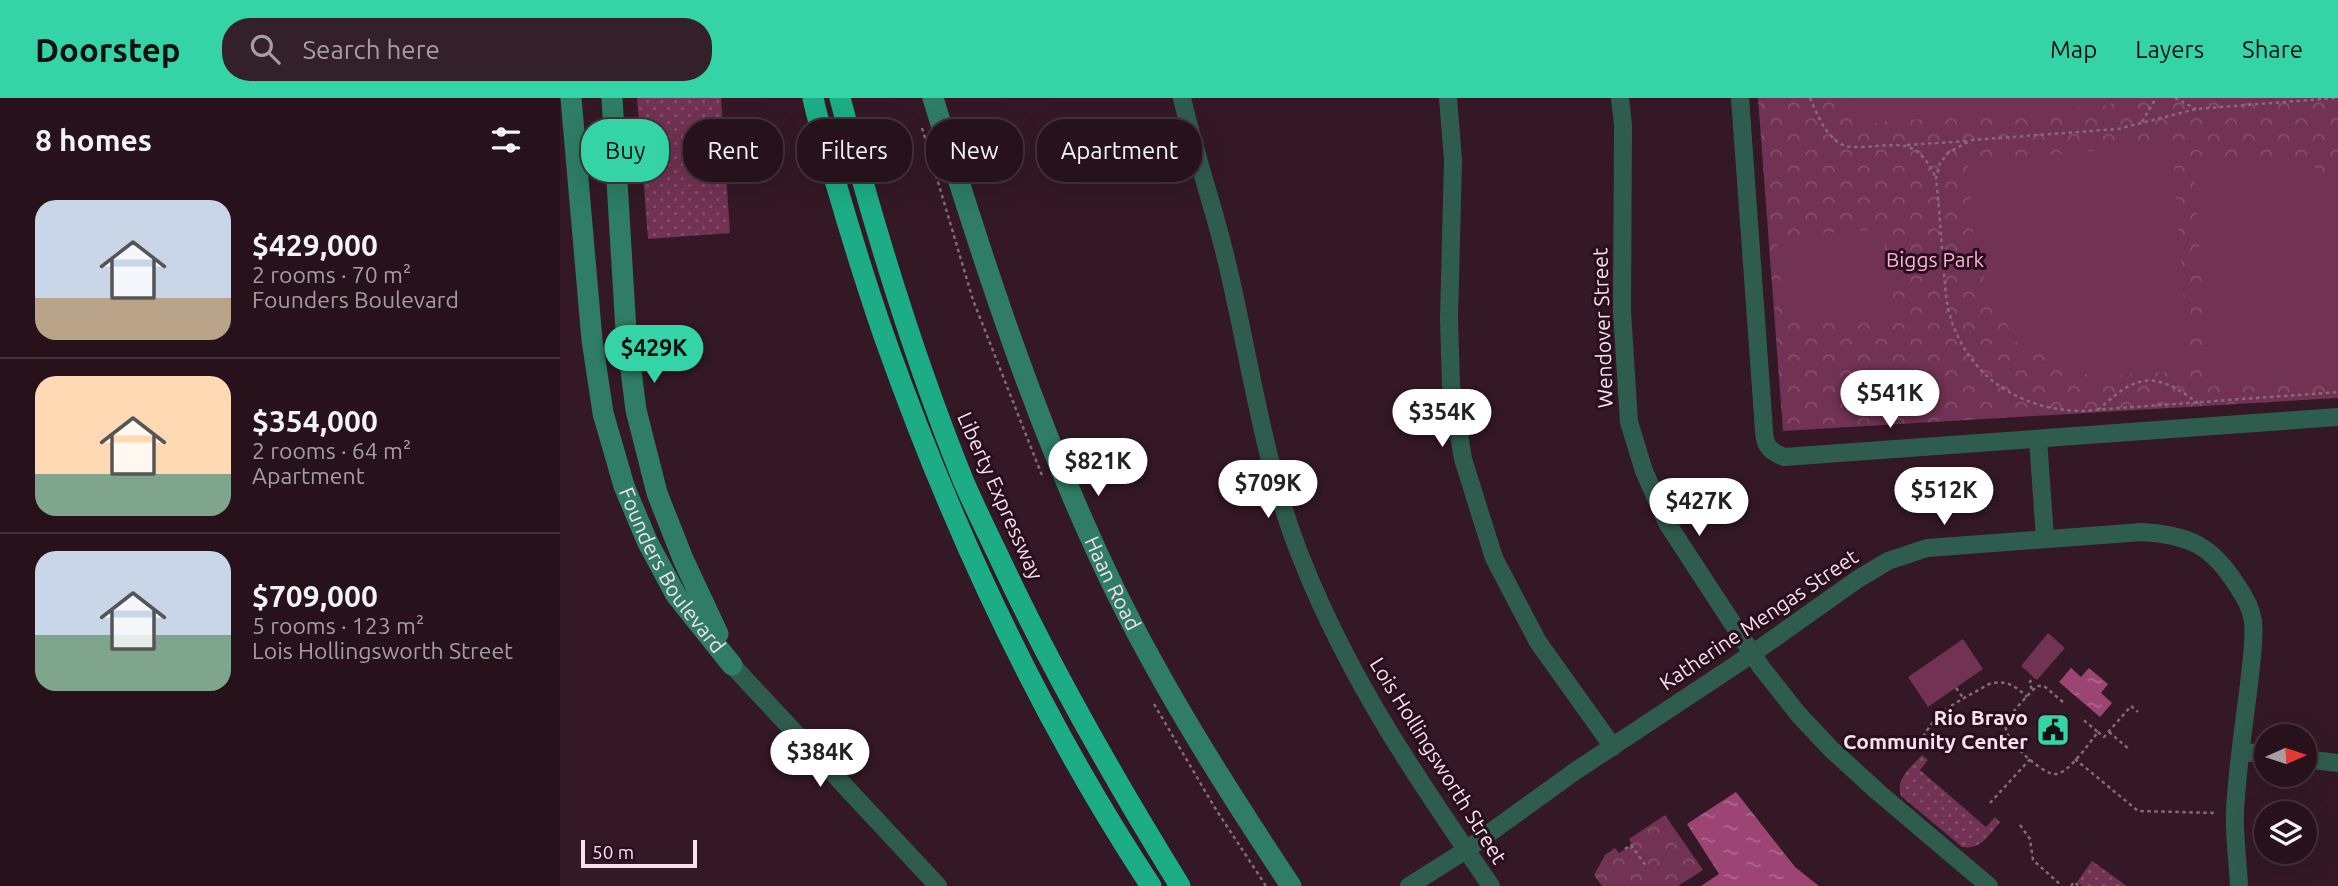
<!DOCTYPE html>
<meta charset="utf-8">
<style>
body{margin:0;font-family:Ubuntu,sans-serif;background:#332029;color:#f1f3f6;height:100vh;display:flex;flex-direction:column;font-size:26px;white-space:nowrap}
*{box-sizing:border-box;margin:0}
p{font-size:23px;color:#a49ea3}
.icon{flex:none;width:38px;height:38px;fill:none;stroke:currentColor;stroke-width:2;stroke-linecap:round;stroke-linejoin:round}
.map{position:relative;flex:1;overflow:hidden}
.panel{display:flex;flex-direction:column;background:#27121c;width:560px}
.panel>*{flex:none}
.banner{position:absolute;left:21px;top:21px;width:665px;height:63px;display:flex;gap:14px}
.needle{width:46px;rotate:87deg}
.fabs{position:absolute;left:1694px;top:626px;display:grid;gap:14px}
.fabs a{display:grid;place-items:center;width:63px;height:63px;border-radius:50%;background:#27121c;box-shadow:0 7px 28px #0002,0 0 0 2px #43323b;font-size:35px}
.scale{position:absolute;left:21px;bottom:18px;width:116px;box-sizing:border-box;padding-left:7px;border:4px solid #f5e1ea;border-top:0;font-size:19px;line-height:24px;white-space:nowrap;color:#f5e1ea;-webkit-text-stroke:5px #290f1d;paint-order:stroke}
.price{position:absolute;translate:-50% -60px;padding:0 16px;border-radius:24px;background:#fff;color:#222;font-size:23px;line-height:46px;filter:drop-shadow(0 2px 4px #0008)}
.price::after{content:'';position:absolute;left:50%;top:42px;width:21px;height:16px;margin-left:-10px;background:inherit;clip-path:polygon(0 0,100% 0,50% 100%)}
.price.selected{background:#35d4a7;color:#111}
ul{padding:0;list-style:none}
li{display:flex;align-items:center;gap:21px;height:175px;padding:0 35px}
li+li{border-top:2px solid #43323b}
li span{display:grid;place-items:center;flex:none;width:196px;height:140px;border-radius:21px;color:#555}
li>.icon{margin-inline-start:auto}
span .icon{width:84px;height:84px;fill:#fffc;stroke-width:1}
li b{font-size:30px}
h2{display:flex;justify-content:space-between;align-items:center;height:84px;padding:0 35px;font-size:30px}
.pill{padding:0 24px;border-radius:28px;background:#27121c;box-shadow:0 7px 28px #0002,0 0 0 2px #43323b;font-size:24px;line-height:63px}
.pill.selected{background:#35d4a7;color:#111}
header{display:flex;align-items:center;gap:42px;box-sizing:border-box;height:98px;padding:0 35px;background:#35d4a7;color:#111}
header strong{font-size:33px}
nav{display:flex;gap:38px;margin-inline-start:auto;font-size:24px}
.search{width:490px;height:63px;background:#332029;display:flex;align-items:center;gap:18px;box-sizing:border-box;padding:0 24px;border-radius:28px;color:#a49ea3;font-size:26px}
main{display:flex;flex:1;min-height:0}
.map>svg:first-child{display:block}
</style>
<header>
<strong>Doorstep</strong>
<div class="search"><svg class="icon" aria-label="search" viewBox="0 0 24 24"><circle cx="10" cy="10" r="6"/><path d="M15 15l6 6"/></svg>Search here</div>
<nav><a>Map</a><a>Layers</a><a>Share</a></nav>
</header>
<main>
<section class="panel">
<h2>8 homes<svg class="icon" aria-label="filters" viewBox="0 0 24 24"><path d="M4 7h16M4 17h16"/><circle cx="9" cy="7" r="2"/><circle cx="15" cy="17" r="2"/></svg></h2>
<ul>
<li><span style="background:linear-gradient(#c9d6e8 70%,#b9a48a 0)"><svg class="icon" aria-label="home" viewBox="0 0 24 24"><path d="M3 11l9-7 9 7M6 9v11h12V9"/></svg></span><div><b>$429,000</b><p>2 rooms · 70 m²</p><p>Founders Boulevard</p></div></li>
<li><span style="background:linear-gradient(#ffd9b3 70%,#7fa58c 0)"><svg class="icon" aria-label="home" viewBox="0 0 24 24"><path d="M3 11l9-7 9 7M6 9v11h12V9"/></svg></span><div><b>$354,000</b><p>2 rooms · 64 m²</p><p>Apartment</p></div></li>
<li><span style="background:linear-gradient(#c9d6e8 60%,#7fa58c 0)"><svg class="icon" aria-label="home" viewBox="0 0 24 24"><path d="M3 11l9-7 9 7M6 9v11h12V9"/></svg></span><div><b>$709,000</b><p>5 rooms · 123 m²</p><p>Lois Hollingsworth Street</p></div></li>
</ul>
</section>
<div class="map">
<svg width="1778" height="788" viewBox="0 0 1778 788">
<defs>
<pattern id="grass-dots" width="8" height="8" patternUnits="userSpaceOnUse" patternTransform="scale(1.75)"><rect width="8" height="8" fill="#713253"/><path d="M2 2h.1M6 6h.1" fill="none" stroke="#864f6c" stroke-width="1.8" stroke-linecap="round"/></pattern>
<pattern id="park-crowns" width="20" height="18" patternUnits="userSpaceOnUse" patternTransform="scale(1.75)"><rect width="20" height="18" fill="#713253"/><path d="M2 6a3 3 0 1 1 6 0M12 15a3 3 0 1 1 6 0" fill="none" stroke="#864f6c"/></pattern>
<pattern id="water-ripples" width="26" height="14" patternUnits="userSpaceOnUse" patternTransform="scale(1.75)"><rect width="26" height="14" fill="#9c4574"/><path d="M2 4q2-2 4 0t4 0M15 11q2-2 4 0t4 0" fill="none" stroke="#af688f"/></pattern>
</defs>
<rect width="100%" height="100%" fill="#341826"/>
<g fill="url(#grass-dots)">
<polygon points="77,0 161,0 170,135 88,141"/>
<path d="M 1362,657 L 1368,662 L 1360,672 L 1426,729 L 1435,719 L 1440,724 C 1428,738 1421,752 1402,749 L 1341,698 C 1335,681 1351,669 1362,657 Z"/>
<polygon points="1532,763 1567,788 1522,788 1517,784"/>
</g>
<g fill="url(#park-crowns)">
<polygon points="1198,0 1778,0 1778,300 1223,333"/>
<polygon points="1105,717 1143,772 1118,788 1042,788 1034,777 1045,757 1055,750 1059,755 1072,747 1069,741"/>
</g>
<g fill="#713253">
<polygon points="1294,0 1550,0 1551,7 1296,26"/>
<polygon points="1600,46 1613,59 1629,272 1532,279 1455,243 1415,159 1408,65"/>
<polygon points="1730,58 1778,81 1778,280 1662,291 1649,278 1633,65"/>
<polygon points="1323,131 1330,215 1224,223 1217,139"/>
<polygon points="1488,535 1505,550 1477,582 1461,568"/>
<polygon points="1403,541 1423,571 1368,609 1348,579"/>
</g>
<g fill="url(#water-ripples)">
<polygon points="1511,570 1521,579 1529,570 1548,586 1541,595 1552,605 1540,619 1499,584"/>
<polygon points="1176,694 1235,769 1259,788 1141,788 1159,776 1127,726"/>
</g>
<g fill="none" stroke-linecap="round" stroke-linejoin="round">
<g stroke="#846b77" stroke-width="2.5" stroke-dasharray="3.5 3.5" stroke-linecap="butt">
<path d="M 1250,0 C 1257,16 1265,37 1281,46 C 1288,50 1295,49 1302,49 C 1342,47 1356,39 1376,80"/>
<polyline points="1615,0 1636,11"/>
<path d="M 1775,0 L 1636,11 L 1558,31 L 1412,42 L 1389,54 L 1380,65 L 1376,80 C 1379,108 1381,137 1383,166 C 1385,182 1385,198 1389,214 C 1406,277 1457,311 1520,313 L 1778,294"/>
<polyline points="1582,24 1596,0"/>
<polyline points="362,30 413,202 483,380"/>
<polyline points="1347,47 1407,43"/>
<path d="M 1538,312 C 1578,275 1594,273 1638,305"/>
<polyline points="1396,590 1404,601"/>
<polyline points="1472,591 1469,585 1474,579"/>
<path d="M 1503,604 L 1484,588 L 1477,588 C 1469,596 1450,615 1446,626 C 1441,639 1483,678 1496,676 C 1510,674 1529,645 1538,634 L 1521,620"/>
<polyline points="594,606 655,710 706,788"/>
<polyline points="1538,634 1544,639 1571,608 1578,614"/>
<polyline points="1549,634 1570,652"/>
<path d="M 1360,645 C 1377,610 1397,605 1429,586 C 1445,581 1456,588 1467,599"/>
<polyline points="1515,661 1578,713 1657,715"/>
<polyline points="1430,705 1472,659"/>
<polyline points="1460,727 1470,741 1473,762 1502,788"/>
<polyline points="1065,751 1071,747 1086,768"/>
<polyline points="1511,788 1514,784 1519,788"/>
</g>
<g stroke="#2f5d4d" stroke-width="18">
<path d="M 622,0 C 635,57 655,112 668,169 C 691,267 704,368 742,462 C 790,583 858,682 931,788"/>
<polyline points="888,0 893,62 889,221 891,287 903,361 934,460 978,544 1053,649"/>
<polyline points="1060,0 1063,27 1062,214 1069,324 1084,373 1107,425 1201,569 1239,617 1271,651 1318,694 1429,788"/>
<path d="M 1180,0 L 1203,318 C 1205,340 1201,350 1224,359 L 1778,319"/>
<polyline points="1478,341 1485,440"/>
<polyline points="172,567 378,788"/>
<polyline points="1682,654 1706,656"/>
<polyline points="1745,661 1778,665"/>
<path d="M 849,788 L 906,752 L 1014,674 L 1192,556 L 1298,481 L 1328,463 L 1367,450 L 1582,434 C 1629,437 1652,447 1678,489 C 1685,499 1691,510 1693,523 C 1695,543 1691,565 1689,586 C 1684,628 1677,671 1675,713 C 1674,738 1678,764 1679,788"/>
</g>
<g stroke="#2e7d64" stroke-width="21">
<path id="s1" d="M 11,0 L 32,242 L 43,315 L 64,388 L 87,443 L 116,497 L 172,567"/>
<polyline points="52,0 66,233 76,312 97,395 123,461 158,536"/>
<path id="s2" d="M 373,0 C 424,167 478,334 555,492 C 605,594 668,693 731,788"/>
</g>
<g stroke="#1dad86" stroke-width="21">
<path d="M 253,0 C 259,28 268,55 275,82 C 290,134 306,186 324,238 C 392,430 479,618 591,788"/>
<path d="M 280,0 C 314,130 353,258 403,382 C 414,408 427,434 439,459 C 492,573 554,681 620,788"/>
</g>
</g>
<defs>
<symbol id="civic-square" viewBox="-11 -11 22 22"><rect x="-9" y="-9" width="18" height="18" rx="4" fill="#35d4a7" stroke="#290f1d"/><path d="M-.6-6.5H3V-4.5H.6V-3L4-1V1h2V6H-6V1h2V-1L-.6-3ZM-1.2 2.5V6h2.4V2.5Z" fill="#111"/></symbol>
</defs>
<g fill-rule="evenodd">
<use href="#civic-square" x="1474" y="613" width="38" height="38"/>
</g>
<g text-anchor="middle" stroke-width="6" stroke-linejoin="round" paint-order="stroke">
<g font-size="21" fill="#fbb2d4" stroke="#290f1d">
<text x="1375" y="169">Biggs Park</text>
</g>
<g font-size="21" fill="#f5e1ea" stroke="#290f1d">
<text transform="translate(1043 230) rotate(-92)" y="7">Wendover Street</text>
<text transform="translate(440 398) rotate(66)" y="7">Liberty Expressway</text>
<text dy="7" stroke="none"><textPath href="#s1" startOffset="490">Founders Boulevard</textPath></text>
<text dy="7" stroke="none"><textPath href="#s2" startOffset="518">Haan Road</textPath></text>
<text transform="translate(1199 522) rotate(-34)" y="7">Katherine Mengas Street</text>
<text transform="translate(878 663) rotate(58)" y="7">Lois Hollingsworth Street</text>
</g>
<g font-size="21" font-weight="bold" fill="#f5e1ea" stroke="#290f1d" text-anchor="end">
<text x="1468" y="627">Rio Bravo<tspan x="1468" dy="24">Community Center</tspan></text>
</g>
</g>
</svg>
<div class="fabs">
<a><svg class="needle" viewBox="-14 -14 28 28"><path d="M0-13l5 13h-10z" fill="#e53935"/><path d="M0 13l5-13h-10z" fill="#a49ea3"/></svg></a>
<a><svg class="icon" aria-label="layers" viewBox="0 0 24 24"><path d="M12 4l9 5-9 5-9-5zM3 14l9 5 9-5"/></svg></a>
</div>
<div class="scale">50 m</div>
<b class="price selected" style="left:94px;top:287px">$429K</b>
<b class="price" style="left:1330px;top:332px">$541K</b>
<b class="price" style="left:882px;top:351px">$354K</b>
<b class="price" style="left:538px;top:400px">$821K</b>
<b class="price" style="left:708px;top:422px">$709K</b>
<b class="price" style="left:1384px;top:429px">$512K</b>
<b class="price" style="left:1139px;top:440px">$427K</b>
<b class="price" style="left:260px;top:691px">$384K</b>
<div class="banner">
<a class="pill selected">Buy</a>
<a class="pill">Rent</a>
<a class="pill">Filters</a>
<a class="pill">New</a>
<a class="pill">Apartment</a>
</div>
</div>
</main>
